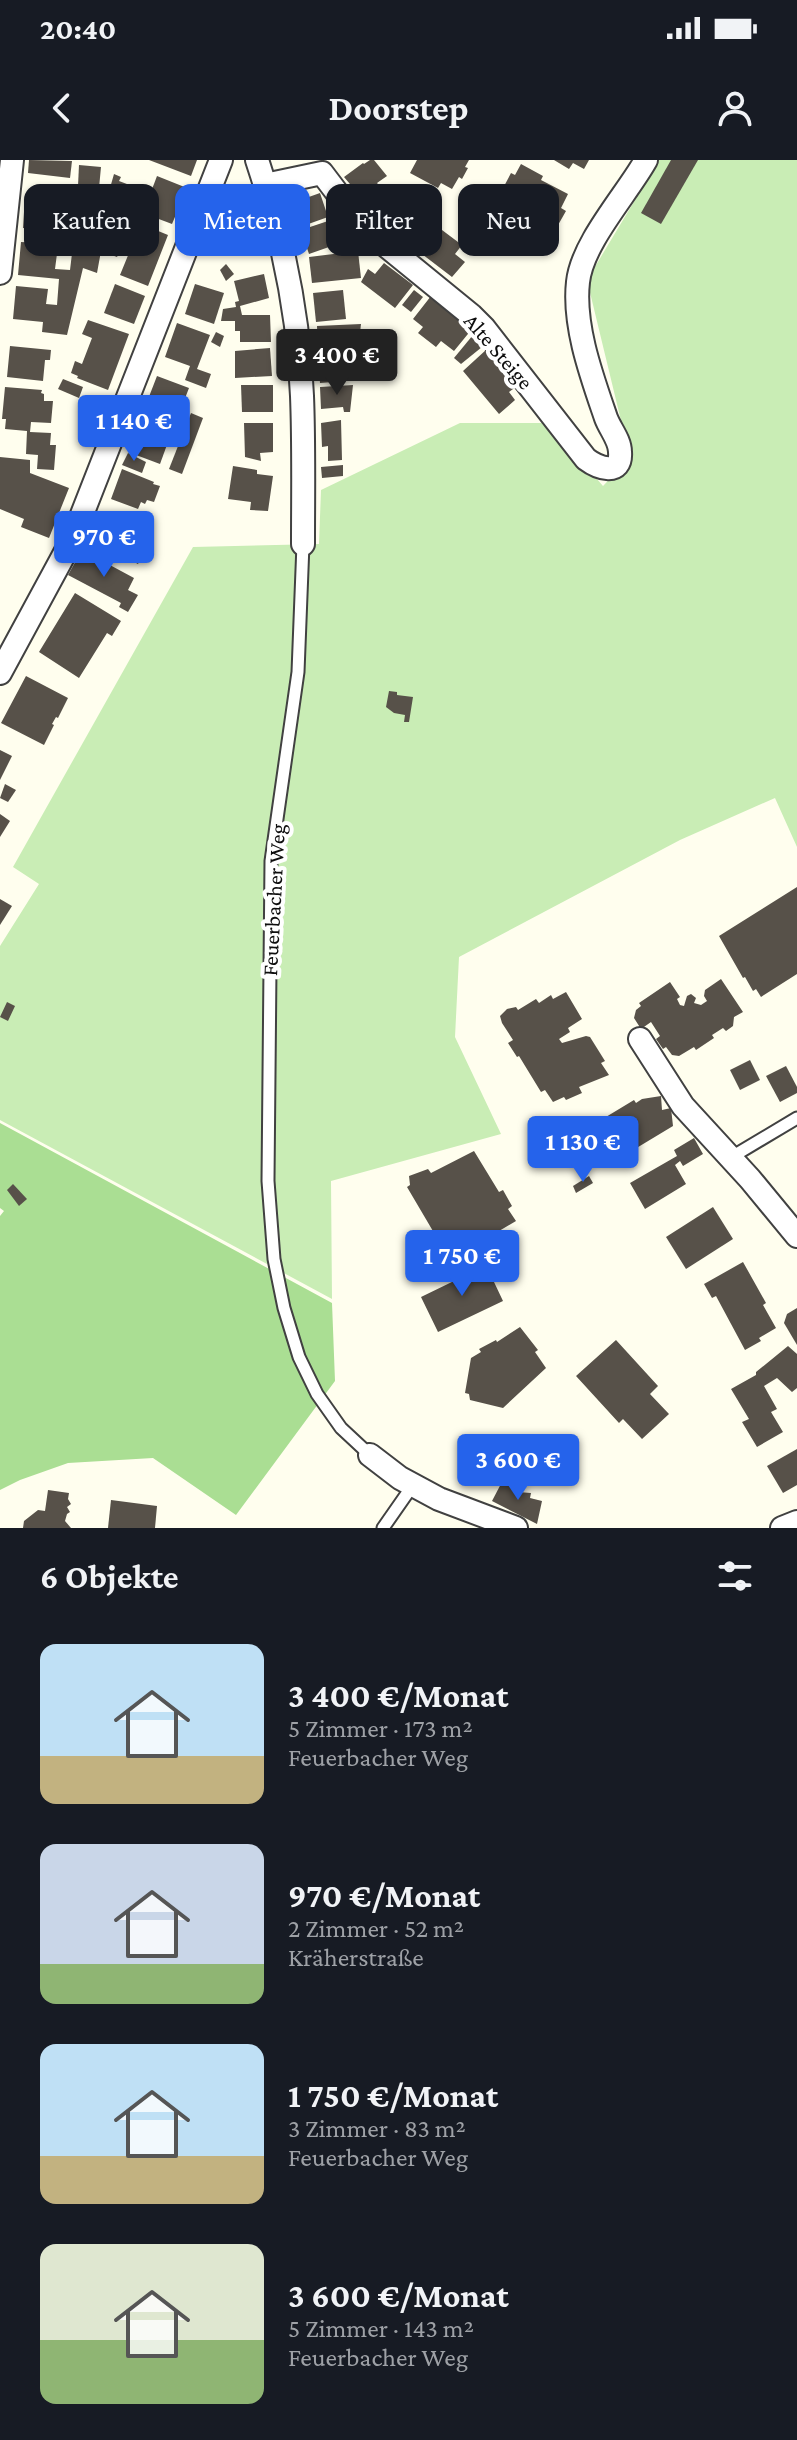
<!DOCTYPE html>
<html lang="de">
<meta charset="utf-8">
<style>
body{margin:0;font-family:"Crimson Pro",serif;background:#242831;color:#f1f3f6;height:100vh;display:flex;flex-direction:column;font-size:30px;white-space:nowrap}
*{box-sizing:border-box;margin:0}
p{font-size:26px;color:#9ea1a6}
.icon{flex:none;width:44px;height:44px;fill:none;stroke:currentColor;stroke-width:2;stroke-linecap:round;stroke-linejoin:round}
.map{position:relative;height:1368px;overflow:hidden}
.sheet{display:flex;flex-direction:column;background:#171b24;flex:1}
.sheet>*{flex:none}
.banner{position:absolute;left:24px;top:24px;width:750px;height:72px;display:flex;gap:16px}
.price{position:absolute;translate:-50% -68px;padding:0 18px;border-radius:8px;background:#2563eb;color:#fff;font-size:26px;line-height:52px;filter:drop-shadow(0 2px 4px #0008)}
.price::after{content:'';position:absolute;left:50%;top:48px;width:24px;height:18px;margin-left:-12px;background:inherit;clip-path:polygon(0 0,100% 0,50% 100%)}
.price.on{background:#222;color:#fff}
ul{padding:0;list-style:none}
li{display:flex;align-items:center;gap:24px;height:200px;padding:0 40px}
li span{display:grid;place-items:center;flex:none;width:224px;height:160px;border-radius:16px;color:#555}
li>.icon{margin-inline-start:auto}
span .icon{width:96px;height:96px;fill:#fffc;stroke-width:1}
li b{font-size:34px}
h2{display:flex;justify-content:space-between;align-items:center;height:96px;padding:0 40px;font-size:34px}
.pill{padding:0 28px;border-radius:16px;background:#171b24;box-shadow:0 2px 6px #0004;font-size:28px;line-height:72px}
.pill.on{background:#2563eb;color:#fff}
.status{display:flex;justify-content:space-between;align-items:center;height:56px;padding:0 40px;background:#171b24;direction:ltr}
.status svg{height:22px;fill:currentColor}
header{display:flex;justify-content:space-between;align-items:center;height:104px;padding:0 40px;background:#171b24;font-size:36px;font-weight:700}
.map>svg:first-child{display:block}
</style>
<div class="status"><b>20:40</b><svg viewBox="0 0 49 12"><path d="M0 12V9h3v3zM5 12V6h3v6zM10 12V3h3v9zM15 12V0h3v12zM26 1h20v11H26zM47 4h2v5h-2z"/></svg></div>
<header><svg class="icon" aria-label="back" viewBox="0 0 24 24"><path d="M15 5l-7 7 7 7"/></svg>Doorstep<svg class="icon" aria-label="person" viewBox="0 0 24 24"><circle cx="12" cy="8" r="4"/><path d="M4 21q1-7 8-7t8 7"/></svg></header>
<div class="map">
<svg width="797" height="1368" viewBox="0 0 797 1368">
<rect width="100%" height="100%" fill="#fffeee"/>
<polygon fill="#c9edb5" points="659,0 797,0 797,687 775,638 680,680 459,797 455,877 501,974 331,1021 332,1139 0,960 0,786 39,724 13,707 193,387 319,384 321,330 460,263 548,263 603,326 627,301 623,269 587,120"/>
<polygon fill="#aade93" points="0,963 332,1143 335,1221 236,1355 153,1298 68,1303 20,1320 0,1330 0,1056 4,1051 0,1048"/>
<g fill="#575149">
<polygon points="29,0 72,1 70,18 28,13"/>
<polygon points="149,0 197,0 191,16"/>
<polygon points="370,0 374,0 387,16 377,23 384,31 372,50 344,17 363,3 364,4"/>
<polygon points="417,0 469,0 465,7 468,8 462,19 459,17 452,29 441,23 438,28 410,13"/>
<polygon points="554,0 589,0 584,9 573,3 569,9"/>
<polygon points="671,0 698,0 661,64 641,53"/>
<polygon points="521,4 543,16 541,20 568,34 561,48 566,51 549,81 492,49 511,13 515,15"/>
<polygon points="79,5 101,7 99,28 78,26"/>
<polygon points="114,14 121,17 119,21 140,29 122,78 126,80 117,97 101,91 97,113 83,108 67,175 42,172 43,162 13,159 16,126 48,129 46,144 57,145 59,119 18,115 21,82 55,84 58,86 55,109 70,110 74,77 103,79 109,43 106,42"/>
<polygon points="157,16 187,28 172,64 143,53"/>
<polygon points="398,32 419,49 425,41 438,52 428,64 422,59 405,79 378,56"/>
<polygon points="320,33 328,57 300,67 292,43"/>
<polygon points="25,35 62,38 59,71 23,68"/>
<polygon points="233,49 256,72 256,77 243,89 241,86 236,91 214,67"/>
<polygon points="343,56 351,80 333,86 334,88 330,89 329,87 309,94 301,70"/>
<polygon points="141,64 168,75 148,126 120,115 129,93 124,91 128,84 132,86"/>
<polygon points="438,67 462,85 455,94 465,102 452,117 418,91"/>
<polygon points="358,91 361,118 312,123 309,97"/>
<polygon points="384,103 413,125 395,148 361,122 368,109 375,114"/>
<polygon points="226,104 234,114 226,121 220,110"/>
<polygon points="264,114 269,138 240,146 242,155 270,155 271,182 240,182 240,171 235,171 235,161 221,161 223,149 236,147 235,142 239,141 234,121"/>
<polygon points="115,124 145,136 134,164 104,153"/>
<polygon points="195,124 224,133 214,164 185,154"/>
<polygon points="343,130 346,159 316,162 313,133"/>
<polygon points="414,130 423,137 411,152 402,145"/>
<polygon points="431,136 472,169 454,191 441,181 436,187 418,173 423,167 413,159"/>
<polygon points="88,160 129,174 108,230 77,218 78,216 71,213 75,201 82,204 92,178 82,174"/>
<polygon points="177,163 210,175 197,209 211,214 206,228 185,220 190,206 165,197"/>
<polygon points="361,164 358,190 318,192 317,166"/>
<polygon points="216,172 224,176 220,187 211,182"/>
<polygon points="473,175 482,187 461,204 454,198"/>
<polygon points="10,186 51,190 50,200 45,200 43,221 7,217"/>
<polygon points="270,188 272,216 235,218 235,191"/>
<polygon points="487,189 517,226 509,232 515,240 499,254 463,211"/>
<polygon points="348,194 349,214 345,214 345,221 320,223 318,195"/>
<polygon points="157,216 189,228 182,246 185,247 182,256 179,255 172,272 140,260"/>
<polygon points="63,219 83,227 79,238 58,229"/>
<polygon points="241,225 273,225 273,252 242,252"/>
<polygon points="353,225 350,252 344,252 343,247 321,249 320,227"/>
<polygon points="5,227 42,230 41,233 44,234 44,241 53,241 51,263 31,262 30,272 51,273 50,285 56,285 54,310 37,309 38,295 26,294 27,271 5,269 6,259 2,259"/>
<polygon points="191,253 203,258 182,314 169,309"/>
<polygon points="341,260 342,300 328,301 328,286 322,287 321,263"/>
<polygon points="244,263 273,263 273,292 260,293 261,301 245,297"/>
<polygon points="136,270 168,282 160,304 128,292"/>
<polygon points="128,293 146,302 142,313 122,305"/>
<polygon points="0,297 30,300 30,313 69,328 49,378 21,367 24,359 0,349"/>
<polygon points="343,305 343,316 322,318 321,307"/>
<polygon points="233,306 257,310 257,314 273,316 268,351 250,350 251,342 228,339"/>
<polygon points="122,309 154,322 153,324 160,326 154,342 147,340 145,344 141,342 138,349 111,339"/>
<polygon points="119,357 153,375 138,404 103,386"/>
<polygon points="82,390 134,418 128,430 138,435 128,452 119,447 121,443 68,415"/>
<polygon points="75,433 121,461 112,476 107,473 79,518 39,492"/>
<polygon points="26,516 68,538 58,558 56,557 52,564 54,565 44,585 1,563"/>
<polygon points="389,531 397,532 397,535 413,537 409,562 404,562 405,555 394,553 386,547"/>
<polygon points="0,590 12,596 0,620"/>
<polygon points="5,624 16,630 8,642 0,638"/>
<polygon points="0,654 10,661 0,677"/>
<polygon points="797,727 797,814 761,837 756,829 753,831 745,817 743,818 719,776"/>
<polygon points="0,739 12,746 0,765"/>
<polygon points="721,819 743,852 734,857 733,866 726,871 723,868 712,875 714,878 696,890 694,887 679,896 672,895 666,887 663,889 656,879 660,876 651,862 641,869 634,858 636,850 641,846 639,843 670,822 680,837 677,839 680,845 684,846 687,836 691,834 696,838 694,843 701,845 707,841 704,836 705,830"/>
<polygon points="566,832 582,859 568,868 570,872 559,879 562,883 586,876 590,877 605,901 601,903 609,915 579,927 582,933 566,940 564,937 553,942 545,930 541,932 519,896 517,897 508,883 513,880 502,863 500,856 507,849 516,847 518,850 536,839 539,843 551,835 553,839"/>
<polygon points="7,842 15,846 8,861 0,857"/>
<polygon points="750,900 760,920 740,930 730,910"/>
<polygon points="786,906 797,927 797,933 780,942 766,916"/>
<polygon points="661,936 662,950 671,948 673,966 605,1007 589,981 586,983 577,970 595,959 596,963 634,940 636,943 642,939"/>
<polygon points="694,978 703,994 683,1006 680,1001 675,1005 686,1024 645,1049 630,1023 677,996 674,990"/>
<polygon points="474,991 499,1032 503,1030 512,1046 508,1049 516,1061 450,1100 407,1027 410,1025 409,1016 428,1009 431,1013"/>
<polygon points="589,1016 593,1023 576,1033 573,1026"/>
<polygon points="13,1024 27,1039 19,1046 7,1030"/>
<polygon points="713,1047 733,1079 686,1109 666,1077"/>
<polygon points="506,1077 515,1099 493,1109 484,1090"/>
<polygon points="743,1102 766,1143 763,1145 776,1168 759,1178 761,1181 745,1190 716,1136 712,1138 704,1124"/>
<polygon points="485,1103 503,1141 438,1172 421,1137 456,1120 455,1117"/>
<polygon points="797,1148 797,1185 784,1163 787,1154"/>
<polygon points="520,1167 538,1190 535,1192 546,1208 503,1248 470,1240 469,1234 465,1233 471,1198 481,1192 479,1189 496,1180 497,1182"/>
<polygon points="616,1180 658,1226 650,1234 669,1254 642,1279 623,1259 619,1263 576,1216"/>
<polygon points="788,1186 797,1194 797,1228 792,1232 777,1218 764,1226 777,1249 771,1252 783,1272 757,1287 742,1262 749,1259 731,1229 756,1215 756,1212"/>
<polygon points="797,1289 797,1325 783,1333 767,1306"/>
<polygon points="503,1320 520,1329 518,1332 531,1333 530,1338 542,1341 537,1364 492,1341"/>
<polygon points="48,1330 69,1333 68,1339 71,1344 67,1347 70,1352 67,1354 65,1361 71,1368 23,1368 24,1361 38,1350 45,1351"/>
<polygon points="111,1340 157,1346 155,1368 108,1368"/>
</g>
<g fill="none" stroke-linecap="round" stroke-linejoin="round">
<defs>
<g id="service">
<polyline points="303,384 298,512 271,701 268,1021 274,1099 284,1148 299,1197 317,1234 341,1268 370,1295"/>
<polyline points="730,998 797,958"/>
<polyline points="383,1368 413,1325"/>
</g>
<g id="minor">
<path d="M 257,0 C 282,75 299,157 302,236 C 304,285 303,334 303,384"/>
<path d="M 265,25 L 322,13 L 363,67 L 471,155 L 484,168 L 586,299 C 598,308 622,317 620,292 C 620,280 610,269 606,258 C 592,217 573,166 578,122 C 582,83 627,34 646,0"/>
<polyline points="0,113 12,0"/>
<polyline points="0,513 72,380 221,0"/>
<polyline points="640,879 683,946 750,1019 797,1076"/>
<polyline points="370,1295 400,1318 439,1339 516,1368"/>
<polyline points="782,1368 797,1362"/>
</g>
</defs>
<use href="#service" stroke="#414141" stroke-width="15"/>
<use href="#minor" stroke="#414141" stroke-width="26"/>
<use href="#service" stroke="#fff" stroke-width="11"/>
<use href="#minor" stroke="#fff" stroke-width="22"/>
</g>
<g text-anchor="middle" stroke-width="8" stroke-linejoin="round" paint-order="stroke">
<g font-size="22" fill="#0e0e0e" stroke="#fff">
<text transform="translate(499 191) rotate(49)" y="8">Alte Steige</text>
<text transform="translate(273 740) rotate(-87)" y="8">Feuerbacher Weg</text>
</g>
</g>
</svg>
<b class="price on" style="left:337px;top:237px">3 400 €</b>
<b class="price" style="left:134px;top:303px">1 140 €</b>
<b class="price" style="left:104px;top:419px">970 €</b>
<b class="price" style="left:583px;top:1024px">1 130 €</b>
<b class="price" style="left:462px;top:1138px">1 750 €</b>
<b class="price" style="left:518px;top:1342px">3 600 €</b>
<div class="banner">
<a class="pill">Kaufen</a>
<a class="pill on">Mieten</a>
<a class="pill">Filter</a>
<a class="pill">Neu</a>
</div>
</div>
<section class="sheet">
<h2>6 Objekte<svg class="icon" aria-label="filters" viewBox="0 0 24 24"><path d="M4 7h16M4 17h16"/><circle cx="9" cy="7" r="2"/><circle cx="15" cy="17" r="2"/></svg></h2>
<ul>
<li><span style="background:linear-gradient(#bfe0f5 70%,#c2b280 0)"><svg class="icon" aria-label="home" viewBox="0 0 24 24"><path d="M3 11l9-7 9 7M6 9v11h12V9"/></svg></span><div><b>3 400 €/Monat</b><p>5 Zimmer · 173 m²</p><p>Feuerbacher Weg</p></div></li>
<li><span style="background:linear-gradient(#c9d6e8 75%,#8fb573 0)"><svg class="icon" aria-label="home" viewBox="0 0 24 24"><path d="M3 11l9-7 9 7M6 9v11h12V9"/></svg></span><div><b>970 €/Monat</b><p>2 Zimmer · 52 m²</p><p>Kräherstraße</p></div></li>
<li><span style="background:linear-gradient(#bfe0f5 70%,#c2b280 0)"><svg class="icon" aria-label="home" viewBox="0 0 24 24"><path d="M3 11l9-7 9 7M6 9v11h12V9"/></svg></span><div><b>1 750 €/Monat</b><p>3 Zimmer · 83 m²</p><p>Feuerbacher Weg</p></div></li>
<li><span style="background:linear-gradient(#dfe7d0 60%,#8fb573 0)"><svg class="icon" aria-label="home" viewBox="0 0 24 24"><path d="M3 11l9-7 9 7M6 9v11h12V9"/></svg></span><div><b>3 600 €/Monat</b><p>5 Zimmer · 143 m²</p><p>Feuerbacher Weg</p></div></li>
</ul>
</section>
